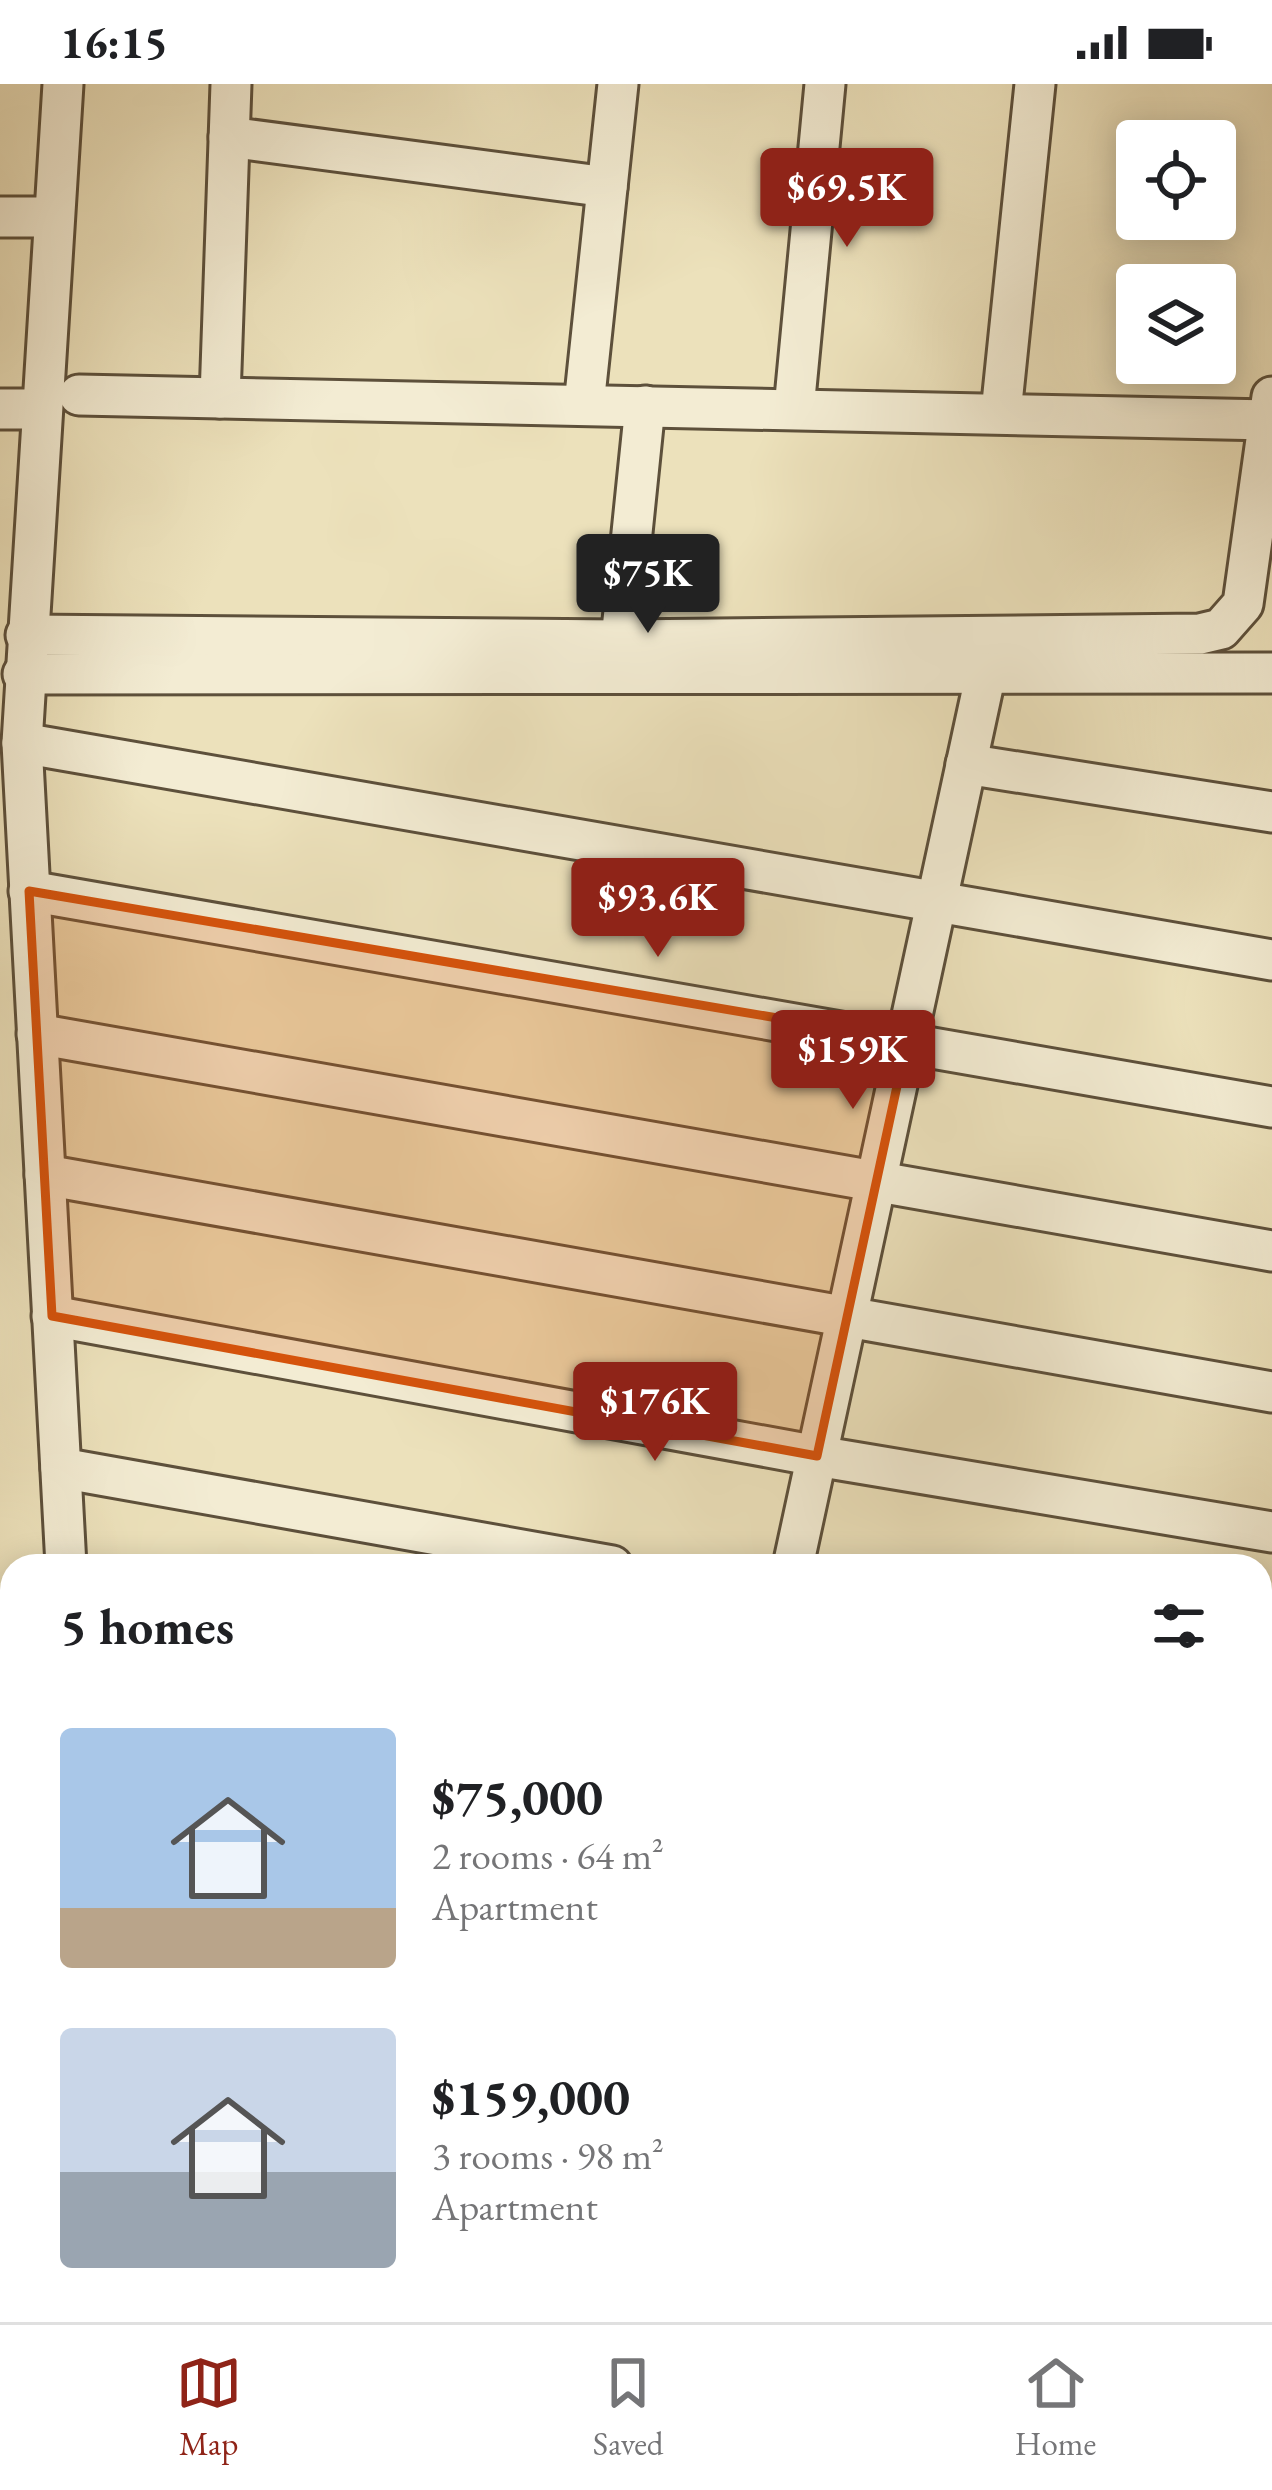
<!DOCTYPE html>
<meta charset="utf-8">
<style>
body{margin:0;font-family:"EB Garamond",serif;background:#f6f6f6;color:#202124;height:100vh;display:flex;flex-direction:column;font-size:45px;white-space:nowrap}
*{box-sizing:border-box;margin:0}
p{font-size:39px;color:#757577}
.icon{flex:none;width:66px;height:66px;fill:none;stroke:currentColor;stroke-width:2;stroke-linecap:round;stroke-linejoin:round}
.map{position:relative;flex:1;overflow:hidden}
.sheet{position:absolute;left:0px;top:1470px;width:1272px;height:768px;display:flex;flex-direction:column;background:#fff;border-radius:36px 36px 0 0;box-shadow:0 6px 30px #0003}
.sheet>*{flex:none}
.fabs{position:absolute;left:1116px;top:36px;display:grid;gap:24px}
.fabs a{display:grid;place-items:center;width:120px;height:120px;border-radius:12px;background:#fff;box-shadow:0 6px 30px #0003;font-size:60px}
.price{position:absolute;translate:-50% -102px;padding:0 27px;border-radius:12px;background:#8f2418;color:#fff;font-size:39px;line-height:78px;filter:drop-shadow(0 3px 6px #0008)}
.price::after{content:'';position:absolute;left:50%;top:72px;width:36px;height:27px;margin-left:-18px;background:inherit;clip-path:polygon(0 0,100% 0,50% 100%)}
.price.current{background:#222;color:#fff}
ul{padding:0;list-style:none}
li{display:flex;align-items:center;gap:36px;height:300px;padding:0 60px}
li span{display:grid;place-items:center;flex:none;width:336px;height:240px;border-radius:12px;color:#555}
li>.icon{margin-inline-start:auto}
span .icon{width:144px;height:144px;fill:#fffc;stroke-width:1}
li b{font-size:51px}
h2{display:flex;justify-content:space-between;align-items:center;height:144px;padding:0 60px;font-size:51px}
.status{display:flex;justify-content:space-between;align-items:center;height:84px;padding:0 60px;background:#fff;direction:ltr}
.status svg{height:33px;fill:currentColor}
.tabs{display:flex;justify-content:space-around;align-items:center;height:168px;border-top:3px solid #e0e0e0;background:#fff;font-size:33px;color:#757577}
.tabs a{display:grid;justify-items:center;gap:6px}
.tabs .current{color:#8f2418}
.map>svg:first-child{display:block}
</style>
<div class="status"><b>16:15</b><svg viewBox="0 0 49 12"><path d="M0 12V9h3v3zM5 12V6h3v6zM10 12V3h3v9zM15 12V0h3v12zM26 1h20v11H26zM47 4h2v5h-2z"/></svg></div>
<div class="map">
<svg width="1272" height="2238" viewBox="0 0 1272 2238">
<rect width="100%" height="100%" fill="#ece1bb"/>
<filter id="stains"><feTurbulence type="fractalNoise" baseFrequency=".00167" numOctaves="4"/><feColorMatrix values="0 0 0 0 .2 0 0 0 0 .09 0 0 0 0 .02 0 0 0 .5 -.17"/></filter>
<radialGradient id="worn" r=".72"><stop offset=".6" stop-color="#630" stop-opacity="0"/><stop offset="1" stop-color="#630" stop-opacity=".3"/></radialGradient>
<g fill="none" stroke-linecap="round" stroke-linejoin="round">
<defs>
<g id="minor">
<polyline points="63,0 22,659 66,1482"/>
<polyline points="229,53 607,103"/>
<polyline points="0,133 54,133"/>
<polyline points="79,311 1270,336"/>
<polyline points="220,314 231,0"/>
<polyline points="584,321 618,0"/>
<polyline points="0,325 41,325"/>
<polyline points="794,325 825,0"/>
<polyline points="1001,329 1035,0"/>
<polyline points="26,551 621,556 1200,550 1221,545 1243,520 1272,313"/>
<polyline points="621,556 645,322"/>
<polyline points="23,590 1272,589"/>
<polyline points="22,659 1272,876"/>
<polyline points="966,680 1272,728"/>
<polyline points="29,807 1272,1023"/>
<polyline points="37,950 1272,1167"/>
<polyline points="45,1091 1272,1308"/>
<polyline points="52,1232 817,1372 1272,1448"/>
<polyline points="61,1384 612,1482"/>
<polyline points="793,1482 986,589"/>
<polyline points="1260,1595 1272,1597"/>
<polyline points="1260,1755 1272,1757"/>
<polyline points="1260,1936 1272,1938"/>
<polyline points="1260,2067 1272,2069"/>
<polyline points="1260,2213 1272,2215"/>
<polyline points="543,2226 614,2238"/>
<polyline points="89,2238 91,2226"/>
</g>
</defs>
<use href="#minor" stroke="#5d503b" stroke-width="45"/>
<use href="#minor" stroke="#f3ecd3" stroke-width="39"/>
</g>
<path fill="#d5530c" fill-opacity="0.2" stroke="#d5530c" stroke-width="9" stroke-linejoin="round" d="M 29,807 L 907,956 L 817,1372 L 52,1232 Z"/>
<rect width="100%" height="100%" filter="url(#stains)"/>
<rect width="100%" height="100%" fill="url(#worn)"/>
</svg>
<div class="fabs">
<a><svg class="icon" aria-label="locate" viewBox="0 0 24 24"><circle cx="12" cy="12" r="6"/><path d="M12 2v4M12 18v4M2 12h4M18 12h4"/></svg></a>
<a><svg class="icon" aria-label="layers" viewBox="0 0 24 24"><path d="M12 4l9 5-9 5-9-5zM3 14l9 5 9-5"/></svg></a>
</div>
<b class="price" style="left:847px;top:166px">$69.5K</b>
<b class="price current" style="left:648px;top:552px">$75K</b>
<b class="price" style="left:658px;top:876px">$93.6K</b>
<b class="price" style="left:853px;top:1028px">$159K</b>
<b class="price" style="left:655px;top:1380px">$176K</b>
<section class="sheet">
<h2>5 homes<svg class="icon" aria-label="filters" viewBox="0 0 24 24"><path d="M4 7h16M4 17h16"/><circle cx="9" cy="7" r="2"/><circle cx="15" cy="17" r="2"/></svg></h2>
<ul>
<li><span style="background:linear-gradient(#a9c7e8 75%,#b9a48a 0)"><svg class="icon" aria-label="home" viewBox="0 0 24 24"><path d="M3 11l9-7 9 7M6 9v11h12V9"/></svg></span><div><b>$75,000</b><p>2 rooms · 64 m²</p><p>Apartment</p></div></li>
<li><span style="background:linear-gradient(#c9d6e8 60%,#9aa5b1 0)"><svg class="icon" aria-label="home" viewBox="0 0 24 24"><path d="M3 11l9-7 9 7M6 9v11h12V9"/></svg></span><div><b>$159,000</b><p>3 rooms · 98 m²</p><p>Apartment</p></div></li>
</ul>
</section>
</div>
<nav class="tabs">
<a class="current"><svg class="icon" aria-label="map" viewBox="0 0 24 24"><path d="M3 6l6-2 6 2 6-2v14l-6 2-6-2-6 2zM9 4v14M15 6v14"/></svg>Map</a>
<a><svg class="icon" aria-label="saved" viewBox="0 0 24 24"><path d="M7 4h10v16l-5-4-5 4z"/></svg>Saved</a>
<a><svg class="icon" aria-label="home" viewBox="0 0 24 24"><path d="M3 11l9-7 9 7M6 9v11h12V9"/></svg>Home</a>
</nav>
